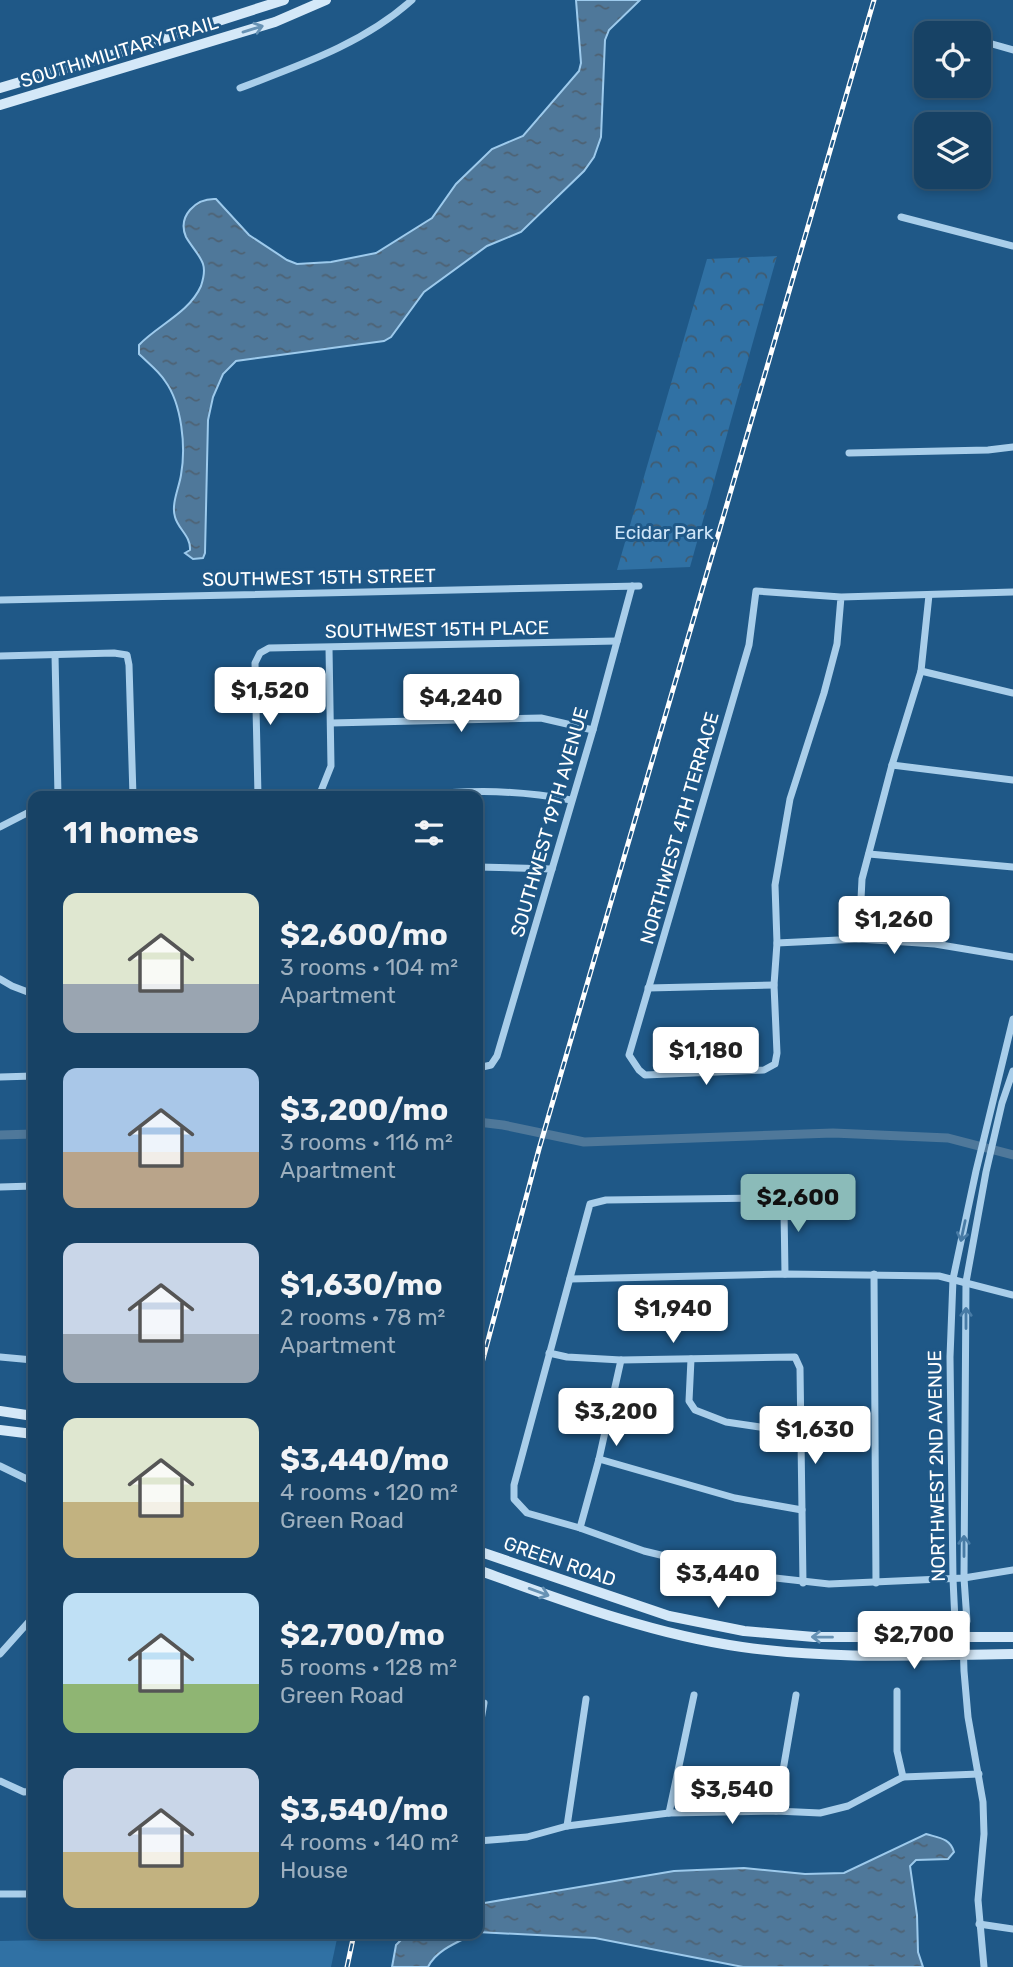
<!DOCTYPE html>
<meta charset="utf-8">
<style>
body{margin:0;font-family:Rubik,sans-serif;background:#20496b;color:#f1f3f6;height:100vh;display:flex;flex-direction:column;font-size:26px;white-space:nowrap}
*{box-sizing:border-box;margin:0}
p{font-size:23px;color:#9eb0bf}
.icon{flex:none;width:38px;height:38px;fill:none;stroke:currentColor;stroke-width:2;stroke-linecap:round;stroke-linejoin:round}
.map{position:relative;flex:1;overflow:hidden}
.drawer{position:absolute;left:28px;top:791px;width:455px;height:1148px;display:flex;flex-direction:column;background:#174265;border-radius:14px;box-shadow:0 4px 10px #0003,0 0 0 2px #365b79}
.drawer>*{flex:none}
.controls{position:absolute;left:914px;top:21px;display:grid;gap:14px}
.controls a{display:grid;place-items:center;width:77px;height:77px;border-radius:14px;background:#174265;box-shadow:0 4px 10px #0003,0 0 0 2px #365b79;font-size:35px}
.price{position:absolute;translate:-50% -60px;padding:0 16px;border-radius:7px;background:#fff;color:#222;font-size:23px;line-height:46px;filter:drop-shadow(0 2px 4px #0008)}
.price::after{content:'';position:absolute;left:50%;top:42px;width:21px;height:16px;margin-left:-10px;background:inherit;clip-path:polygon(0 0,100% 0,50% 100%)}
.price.active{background:#8bbbb9;color:#111}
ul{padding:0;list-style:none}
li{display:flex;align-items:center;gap:21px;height:175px;padding:0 35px}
li span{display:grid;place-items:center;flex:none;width:196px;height:140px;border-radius:14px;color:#555}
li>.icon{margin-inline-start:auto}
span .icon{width:84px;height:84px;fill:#fffc;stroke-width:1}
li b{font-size:30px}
h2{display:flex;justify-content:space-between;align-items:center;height:84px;padding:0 35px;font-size:30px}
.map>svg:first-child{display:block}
</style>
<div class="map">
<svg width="1013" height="1967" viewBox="0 0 1013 1967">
<defs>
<pattern id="forest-crowns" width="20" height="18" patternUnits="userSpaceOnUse" patternTransform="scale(1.75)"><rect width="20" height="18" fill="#3071a4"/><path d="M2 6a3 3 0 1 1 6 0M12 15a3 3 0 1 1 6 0" fill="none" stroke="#415b6f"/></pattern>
<pattern id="water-ripples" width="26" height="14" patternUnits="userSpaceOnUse" patternTransform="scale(1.75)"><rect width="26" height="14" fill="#4f789a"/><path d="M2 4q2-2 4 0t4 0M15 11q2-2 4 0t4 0" fill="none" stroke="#4e6273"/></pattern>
</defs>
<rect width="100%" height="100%" fill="#1f5887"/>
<polygon fill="#3071a4" points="338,1934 331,1967 0,1967 0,1941"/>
<polygon fill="url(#forest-crowns)" points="777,256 690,567 617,570 707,259"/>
<g fill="url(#water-ripples)" stroke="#9dcaec" stroke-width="2">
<path d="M 576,0 L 640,0 L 609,30 L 605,40 L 601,137 L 594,157 L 584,171 L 521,232 L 487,246 L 424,292 L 391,337 L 384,341 L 236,361 L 223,374 L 213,397 L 208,420 L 205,553 L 203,558 L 193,559 L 185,553 L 190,550 C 191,536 178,529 175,517 C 171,504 179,488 181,475 C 186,447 182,404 165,381 C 159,371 148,363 139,354 L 139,345 C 158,325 189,313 201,286 C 203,280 205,270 203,264 C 200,255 191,246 186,237 C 177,216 196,198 216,199 L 249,235 L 287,260 L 297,264 L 331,262 L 376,253 L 432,218 L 456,184 L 492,149 L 523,136 L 579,71 L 581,63 Z"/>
<path d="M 926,1834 C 939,1838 950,1838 954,1852 L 948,1859 L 916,1860 L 910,1866 L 917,1915 L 918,1952 L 923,1967 L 743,1967 L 595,1938 L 478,1932 L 478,1904 L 674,1871 L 744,1868 L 805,1874 L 844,1873 Z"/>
<path d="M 407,1934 L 474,1934 C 458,1942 436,1950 428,1967 L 392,1967 L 396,1945 Z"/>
</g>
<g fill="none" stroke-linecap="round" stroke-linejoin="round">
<g stroke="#4f789a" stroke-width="9">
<polyline points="478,1122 503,1125 584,1142 833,1133 948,1138 1013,1155"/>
<polyline points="0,1135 33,1134"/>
</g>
<g stroke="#a9ceea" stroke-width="7">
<polyline points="953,33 955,33"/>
<polyline points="978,40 1013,50"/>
<path d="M 240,88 C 300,65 363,44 412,0"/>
<polyline points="901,217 1013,246"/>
<polyline points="849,453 988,450 1013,447"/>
<polyline points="841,597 837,644 824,693 790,799 775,885 777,943 774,985 777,1053 775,1064 764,1070 645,1075 639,1070 629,1055 749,645 756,591 841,597 1013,592"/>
<polyline points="0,600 639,586"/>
<polyline points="55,655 58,796"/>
<polyline points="0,656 114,653 127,655 129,665 133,796"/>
<polyline points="921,671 1013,693"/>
<polyline points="331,723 541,718 593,730"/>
<polyline points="892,765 1013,780"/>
<polyline points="258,796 255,663 260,653 269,648 617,641"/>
<polyline points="319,796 331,766 329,648"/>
<path d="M 422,796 C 470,789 523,791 571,800"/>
<polyline points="0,827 33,810"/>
<polyline points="869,854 1013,867"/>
<polyline points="478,867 552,869"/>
<polyline points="859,939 862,879 892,765 921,671 929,595"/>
<polyline points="777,943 859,939 935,944 1013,957"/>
<polyline points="0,979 12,986 33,994"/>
<polyline points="648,988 774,985"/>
<polyline points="478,1068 491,1065 497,1056 593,730 632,586"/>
<polyline points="0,1077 33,1076"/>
<polyline points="0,1187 33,1186"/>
<polyline points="478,1188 480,1228 478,1235"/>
<polyline points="785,1274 784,1209 780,1201 765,1198 606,1200 590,1204 514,1485 514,1499 527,1513 580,1528 644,1551 739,1574 829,1584 964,1578 1013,1570"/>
<polyline points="874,1274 876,1583"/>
<polyline points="570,1279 785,1274 939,1276 1013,1295"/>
<polyline points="549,1353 567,1357 621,1360 795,1357 800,1368 803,1583"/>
<polyline points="0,1357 33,1360"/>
<polyline points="691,1359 689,1401 695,1410 726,1422 800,1433"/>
<polyline points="599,1459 735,1498 802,1510"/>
<polyline points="0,1466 33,1482"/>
<polyline points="580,1528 599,1459 621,1360"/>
<polyline points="963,1638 955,1621 953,1579 950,1357 953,1279 976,1171 1013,1019"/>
<polyline points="0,1654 33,1617"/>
<polyline points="897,1691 897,1751 903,1777"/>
<polyline points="478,1737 484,1703"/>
<polyline points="0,1781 24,1792 33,1791"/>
<polyline points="776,1811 796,1695"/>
<polyline points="669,1813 694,1695"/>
<polyline points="567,1826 586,1699"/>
<polyline points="478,1841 527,1837 567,1826 669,1813 776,1811 820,1813 848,1806 903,1777 979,1774"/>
<polyline points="0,1894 33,1894"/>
<polyline points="979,1924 1013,1929"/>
<polyline points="984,1967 978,1900 984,1834 983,1802 968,1717 964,1671 963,1638 967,1621 964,1578 966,1282 986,1172 1002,1103 1013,1071"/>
</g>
<g stroke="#d4e8f8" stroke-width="10">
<polyline points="0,88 115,54 284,0"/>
<polyline points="0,105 275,22 326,0"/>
<polyline points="0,1411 33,1416"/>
<polyline points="0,1430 33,1434"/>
<polyline points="478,1551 669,1616 744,1631 814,1637 1013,1637"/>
<path d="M 478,1570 C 564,1601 651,1634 742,1647 C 832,1660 923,1655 1013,1654"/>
</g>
<defs>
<g id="rail">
<polyline points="478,1378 539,1149 874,0"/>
<polyline points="347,1967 354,1934"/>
</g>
</defs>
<use href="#rail" stroke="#fff" stroke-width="5"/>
<use href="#rail" stroke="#1f5887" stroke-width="2.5" stroke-dasharray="8" stroke-linecap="butt"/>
</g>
<defs><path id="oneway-shaft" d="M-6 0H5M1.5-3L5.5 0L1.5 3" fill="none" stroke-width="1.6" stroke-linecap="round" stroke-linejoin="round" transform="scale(1.75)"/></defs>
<g stroke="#6792b4">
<use href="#oneway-shaft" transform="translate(253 29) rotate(-17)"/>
<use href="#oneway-shaft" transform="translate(539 1592) rotate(20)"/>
<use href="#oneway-shaft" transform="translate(822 1637) rotate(-179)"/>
</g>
<g stroke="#487ba5">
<use href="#oneway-shaft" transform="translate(963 1231) rotate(102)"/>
<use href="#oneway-shaft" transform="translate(966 1318) rotate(-90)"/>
<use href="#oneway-shaft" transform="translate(964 1546) rotate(-90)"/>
</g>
<g text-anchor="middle" stroke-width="6" stroke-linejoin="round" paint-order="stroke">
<g font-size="19" fill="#fff" stroke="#1f5887">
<text transform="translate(119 51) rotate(-17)" y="7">SOUTH MILITARY TRAIL</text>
<text transform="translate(319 577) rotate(-1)" y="7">SOUTHWEST 15TH STREET</text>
<text transform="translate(437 629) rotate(-1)" y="7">SOUTHWEST 15TH PLACE</text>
<text transform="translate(549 822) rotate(-74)" y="7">SOUTHWEST 19TH AVENUE</text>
<text transform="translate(679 828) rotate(-74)" y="7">NORTHWEST 4TH TERRACE</text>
<text transform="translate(936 1466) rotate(-91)" y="7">NORTHWEST 2ND AVENUE</text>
<text transform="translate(560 1561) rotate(19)" y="7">GREEN ROAD</text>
</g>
<g font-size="19" fill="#cee5f8" stroke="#1f5887">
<text x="664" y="539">Ecidar Park</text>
</g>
</g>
</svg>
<div class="controls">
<a><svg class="icon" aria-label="locate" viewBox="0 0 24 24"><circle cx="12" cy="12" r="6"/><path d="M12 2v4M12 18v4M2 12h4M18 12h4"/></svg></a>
<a><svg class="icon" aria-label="layers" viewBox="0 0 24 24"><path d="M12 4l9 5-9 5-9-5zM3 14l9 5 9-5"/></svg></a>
</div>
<b class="price" style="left:270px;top:727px">$1,520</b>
<b class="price" style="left:461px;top:734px">$4,240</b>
<b class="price" style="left:894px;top:956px">$1,260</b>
<b class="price" style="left:706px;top:1087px">$1,180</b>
<b class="price active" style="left:798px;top:1234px">$2,600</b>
<b class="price" style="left:673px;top:1345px">$1,940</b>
<b class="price" style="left:616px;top:1448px">$3,200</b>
<b class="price" style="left:815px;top:1466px">$1,630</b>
<b class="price" style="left:718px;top:1610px">$3,440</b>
<b class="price" style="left:914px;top:1671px">$2,700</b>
<b class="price" style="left:732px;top:1826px">$3,540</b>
<section class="drawer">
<h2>11 homes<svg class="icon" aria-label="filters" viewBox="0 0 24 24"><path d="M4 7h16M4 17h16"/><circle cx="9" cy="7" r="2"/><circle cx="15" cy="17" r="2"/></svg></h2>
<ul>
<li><span style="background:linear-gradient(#dfe7d0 65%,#9aa5b1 0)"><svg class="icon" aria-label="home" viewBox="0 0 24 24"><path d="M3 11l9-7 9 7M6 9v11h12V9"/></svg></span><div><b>$2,600/mo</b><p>3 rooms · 104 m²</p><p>Apartment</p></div></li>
<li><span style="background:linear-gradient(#a9c7e8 60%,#b9a48a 0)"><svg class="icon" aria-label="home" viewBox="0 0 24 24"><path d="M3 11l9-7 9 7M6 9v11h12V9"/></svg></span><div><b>$3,200/mo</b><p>3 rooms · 116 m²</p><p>Apartment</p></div></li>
<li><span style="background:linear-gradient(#c9d6e8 65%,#9aa5b1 0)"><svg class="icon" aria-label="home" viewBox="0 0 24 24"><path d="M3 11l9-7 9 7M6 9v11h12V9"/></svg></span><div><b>$1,630/mo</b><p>2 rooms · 78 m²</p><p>Apartment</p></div></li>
<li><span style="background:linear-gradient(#dfe7d0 60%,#c2b280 0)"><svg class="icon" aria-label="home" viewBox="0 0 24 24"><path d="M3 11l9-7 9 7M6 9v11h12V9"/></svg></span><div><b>$3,440/mo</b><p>4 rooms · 120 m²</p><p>Green Road</p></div></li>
<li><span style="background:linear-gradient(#bfe0f5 65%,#8fb573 0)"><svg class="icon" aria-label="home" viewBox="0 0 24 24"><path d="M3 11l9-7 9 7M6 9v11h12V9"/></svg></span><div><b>$2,700/mo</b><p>5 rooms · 128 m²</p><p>Green Road</p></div></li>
<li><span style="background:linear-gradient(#c9d6e8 60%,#c2b280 0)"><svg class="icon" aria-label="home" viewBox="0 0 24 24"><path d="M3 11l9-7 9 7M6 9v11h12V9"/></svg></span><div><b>$3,540/mo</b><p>4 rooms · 140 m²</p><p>House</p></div></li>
</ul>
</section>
</div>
